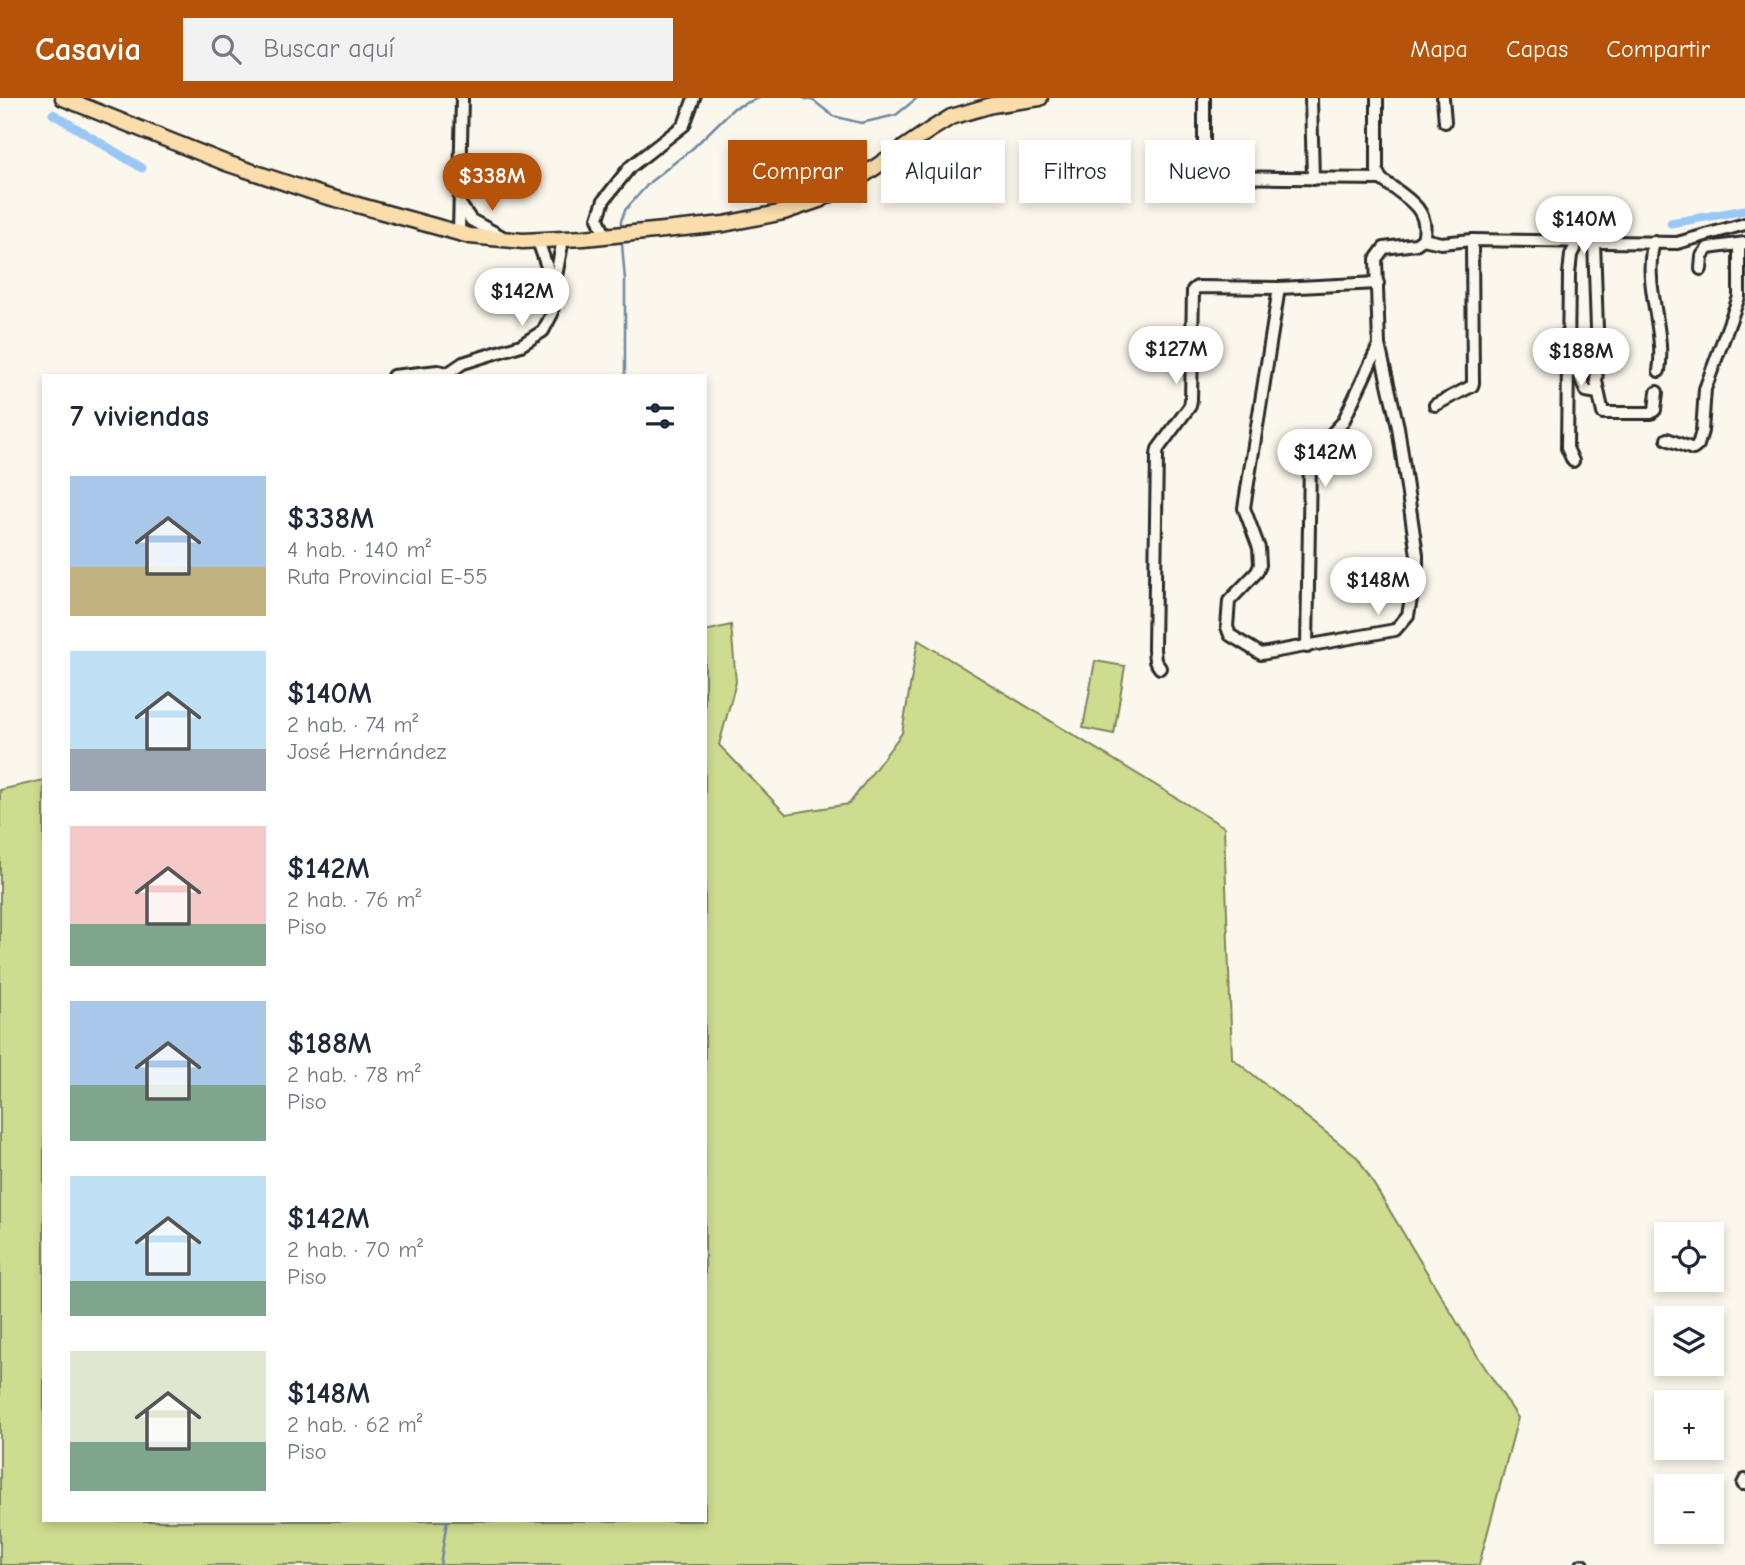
<!DOCTYPE html>
<html lang="es">
<meta charset="utf-8">
<style>
body{margin:0;font-family:"Comic Neue",sans-serif;background:#f2f2f3;color:#1f2937;height:100vh;display:flex;flex-direction:column;font-size:26px;white-space:nowrap}
*{box-sizing:border-box;margin:0}
p{font-size:23px;color:#747a83}
.icon{flex:none;width:38px;height:38px;fill:none;stroke:currentColor;stroke-width:2;stroke-linecap:round;stroke-linejoin:round}
.map{position:relative;flex:1;overflow:hidden}
.side{position:absolute;left:42px;top:276px;width:665px;height:1148px;display:flex;flex-direction:column;background:#fff;border-radius:0px;box-shadow:0 4px 10px #0003}
.side>*{flex:none}
.top-card{position:absolute;left:728px;top:42px;width:665px;height:63px;display:flex;gap:14px}
.fabs{position:absolute;left:1654px;top:1124px;display:grid;gap:14px}
.fabs a{display:grid;place-items:center;width:70px;height:70px;border-radius:0px;background:#fff;box-shadow:0 4px 10px #0003;font-size:35px}
.price{position:absolute;translate:-50% -60px;padding:0 16px;border-radius:24px;background:#fff;color:#222;font-size:23px;line-height:46px;filter:drop-shadow(0 2px 4px #0008)}
.price::after{content:'';position:absolute;left:50%;top:42px;width:21px;height:16px;margin-left:-10px;background:inherit;clip-path:polygon(0 0,100% 0,50% 100%)}
.price.current{background:#b45309;color:#fff}
ul{padding:0;list-style:none}
li{display:flex;align-items:center;gap:21px;height:175px;padding:0 28px}
li span{display:grid;place-items:center;flex:none;width:196px;height:140px;border-radius:0px;color:#555}
li>.icon{margin-inline-start:auto}
span .icon{width:84px;height:84px;fill:#fffc;stroke-width:1}
li b{font-size:30px}
h2{display:flex;justify-content:space-between;align-items:center;height:84px;padding:0 28px;font-size:30px}
.pill{padding:0 24px;border-radius:0px;background:#fff;box-shadow:0 4px 10px #0003;font-size:24px;line-height:63px}
.pill.current{background:#b45309;color:#fff}
header{display:flex;align-items:center;gap:42px;box-sizing:border-box;height:98px;padding:0 35px;background:#b45309;color:#fff}
header strong{font-size:33px}
nav{display:flex;gap:38px;margin-inline-start:auto;font-size:24px}
.search{width:490px;height:63px;background:#f2f2f3;display:flex;align-items:center;gap:18px;box-sizing:border-box;padding:0 24px;border-radius:0px;color:#747a83;font-size:26px}
.map>svg:first-child{display:block}
</style>
<header>
<strong>Casavia</strong>
<div class="search"><svg class="icon" aria-label="search" viewBox="0 0 24 24"><circle cx="10" cy="10" r="6"/><path d="M15 15l6 6"/></svg>Buscar aquí</div>
<nav><a>Mapa</a><a>Capas</a><a>Compartir</a></nav>
</header>
<div class="map">
<svg width="1745" height="1467" viewBox="0 0 1745 1467">
<rect width="100%" height="100%" fill="#fbf7ec"/>
<filter id="ink" filterUnits="userSpaceOnUse"><feTurbulence type="fractalNoise" baseFrequency=".0143" numOctaves="2"/><feDisplacementMap in="SourceGraphic" scale="14" xChannelSelector="R" yChannelSelector="G"/><feConvolveMatrix kernelMatrix="1 2 1 2 8 2 1 2 1" color-interpolation-filters="sRGB"/></filter>
<g filter="url(#ink)">
<g fill="#cedc90" stroke="#7c845e" stroke-width="2">
<polygon points="731,527 736,584 719,647 786,716 849,706 902,635 918,542 1224,729 1232,960 1358,1060 1475,1254 1518,1320 1479,1467 0,1467 0,692 44,682 44,1423 705,1423 705,533"/>
<polygon points="1095,563 1125,568 1114,636 1083,630"/>
</g>
<g fill="none" stroke-linecap="round" stroke-linejoin="round">
<g stroke="#6e89a4" stroke-width="2.5">
<polyline points="803,0 814,3 833,18 861,25 896,17 917,0"/>
<polyline points="621,131 621,123 625,112 650,84 693,50 734,10 759,0"/>
<polyline points="622,146 625,182 625,278"/>
<polyline points="440,1467 447,1423"/>
</g>
<g stroke="#9ac8f5" stroke-width="9">
<polyline points="53,16 142,70"/>
<polyline points="1671,125 1745,112"/>
</g>
<defs>
<g id="minor">
<polyline points="1204,0 1204,79 1381,81"/>
<polyline points="1311,0 1313,81"/>
<polyline points="1443,0 1445,24"/>
<polyline points="460,106 471,122 501,138"/>
<polyline points="459,135 462,0"/>
<polyline points="605,138 598,120 604,102 630,69 684,27 694,0"/>
<polyline points="1423,141 1441,145 1472,142 1677,145 1745,126"/>
<polyline points="538,143 553,186"/>
<polyline points="1594,143 1598,260 1596,283 1603,315 1651,315 1655,312 1657,294"/>
<path d="M 1654,144 C 1642,185 1666,231 1659,273"/>
<polyline points="1701,171 1702,158 1708,150 1745,145"/>
<path d="M 1279,190 L 1244,410 L 1259,450 L 1260,467 L 1257,474 L 1229,503 L 1227,529 L 1230,537 L 1261,556 L 1395,532 L 1408,517 L 1417,468 L 1417,457 L 1398,329 L 1379,247 L 1376,161 L 1384,150 L 1416,146 L 1423,141 C 1432,110 1402,97 1381,81 L 1377,73 L 1377,0"/>
<polyline points="1568,261 1577,272 1586,293 1598,295"/>
<polyline points="393,278 438,273 447,275"/>
<polyline points="444,278 463,265 521,247 543,233 552,216 554,189 563,141"/>
<polyline points="1435,307 1472,288 1473,285 1472,142"/>
<polyline points="1667,341 1693,351 1698,347 1702,333 1705,291 1739,199 1739,146"/>
<polyline points="1573,363 1567,350 1569,176 1571,157 1578,143"/>
<polyline points="1307,549 1310,364 1315,354 1343,324 1379,247"/>
<polyline points="1160,570 1155,563 1154,551 1157,357 1158,351 1190,308 1191,302 1193,192 1197,189 1279,190 1378,185"/>
<polyline points="1745,1382 1743,1386 1745,1386"/>
<polyline points="1582,1467 1583,1467"/>
</g>
<polyline id="major" points="63,0 226,65 325,98 470,138 523,143 584,140 724,126 784,114 819,102 855,83 930,32 951,19 992,7 1040,0"/>
</defs>
<use href="#minor" stroke="#2b2b2b" stroke-width="16"/>
<use href="#major" stroke="#2b2b2b" stroke-width="19"/>
<use href="#minor" stroke="#fbf7ec" stroke-width="10"/>
<use href="#major" stroke="#faddab" stroke-width="14"/>
</g>
</g>
</svg>
<div class="fabs">
<a><svg class="icon" aria-label="locate" viewBox="0 0 24 24"><circle cx="12" cy="12" r="6"/><path d="M12 2v4M12 18v4M2 12h4M18 12h4"/></svg></a>
<a><svg class="icon" aria-label="layers" viewBox="0 0 24 24"><path d="M12 4l9 5-9 5-9-5zM3 14l9 5 9-5"/></svg></a>
<a>+</a>
<a>−</a>
</div>
<b class="price current" style="left:492px;top:115px">$338M</b>
<b class="price" style="left:1584px;top:158px">$140M</b>
<b class="price" style="left:522px;top:230px">$142M</b>
<b class="price" style="left:1176px;top:288px">$127M</b>
<b class="price" style="left:1581px;top:290px">$188M</b>
<b class="price" style="left:1325px;top:391px">$142M</b>
<b class="price" style="left:1378px;top:519px">$148M</b>
<div class="top-card">
<a class="pill current">Comprar</a>
<a class="pill">Alquilar</a>
<a class="pill">Filtros</a>
<a class="pill">Nuevo</a>
</div>
<section class="side">
<h2>7 viviendas<svg class="icon" aria-label="filters" viewBox="0 0 24 24"><path d="M4 7h16M4 17h16"/><circle cx="9" cy="7" r="2"/><circle cx="15" cy="17" r="2"/></svg></h2>
<ul>
<li><span style="background:linear-gradient(#a9c7e8 65%,#c2b280 0)"><svg class="icon" aria-label="home" viewBox="0 0 24 24"><path d="M3 11l9-7 9 7M6 9v11h12V9"/></svg></span><div><b>$338M</b><p>4 hab. · 140 m²</p><p>Ruta Provincial E-55</p></div></li>
<li><span style="background:linear-gradient(#bfe0f5 70%,#9aa5b1 0)"><svg class="icon" aria-label="home" viewBox="0 0 24 24"><path d="M3 11l9-7 9 7M6 9v11h12V9"/></svg></span><div><b>$140M</b><p>2 hab. · 74 m²</p><p>José Hernández</p></div></li>
<li><span style="background:linear-gradient(#f6c9c9 70%,#7fa58c 0)"><svg class="icon" aria-label="home" viewBox="0 0 24 24"><path d="M3 11l9-7 9 7M6 9v11h12V9"/></svg></span><div><b>$142M</b><p>2 hab. · 76 m²</p><p>Piso</p></div></li>
<li><span style="background:linear-gradient(#a9c7e8 60%,#7fa58c 0)"><svg class="icon" aria-label="home" viewBox="0 0 24 24"><path d="M3 11l9-7 9 7M6 9v11h12V9"/></svg></span><div><b>$188M</b><p>2 hab. · 78 m²</p><p>Piso</p></div></li>
<li><span style="background:linear-gradient(#bfe0f5 75%,#7fa58c 0)"><svg class="icon" aria-label="home" viewBox="0 0 24 24"><path d="M3 11l9-7 9 7M6 9v11h12V9"/></svg></span><div><b>$142M</b><p>2 hab. · 70 m²</p><p>Piso</p></div></li>
<li><span style="background:linear-gradient(#dfe7d0 65%,#7fa58c 0)"><svg class="icon" aria-label="home" viewBox="0 0 24 24"><path d="M3 11l9-7 9 7M6 9v11h12V9"/></svg></span><div><b>$148M</b><p>2 hab. · 62 m²</p><p>Piso</p></div></li>
</ul>
</section>
</div>
